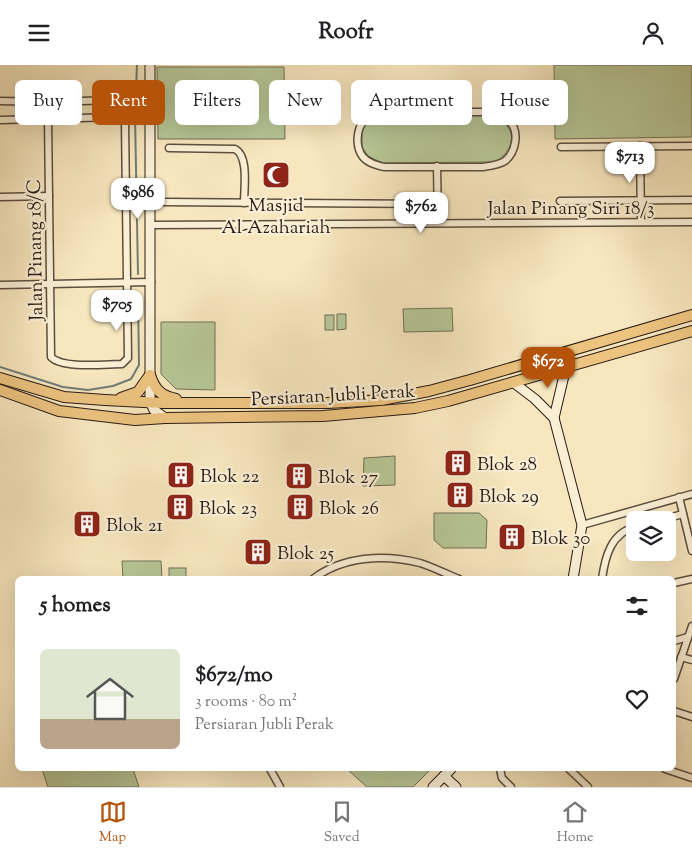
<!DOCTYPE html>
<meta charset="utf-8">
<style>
body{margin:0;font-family:"Sorts Mill Goudy",serif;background:#f6f6f6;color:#202124;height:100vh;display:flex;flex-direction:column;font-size:19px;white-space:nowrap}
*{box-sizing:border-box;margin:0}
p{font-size:16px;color:#757577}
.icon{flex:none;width:28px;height:28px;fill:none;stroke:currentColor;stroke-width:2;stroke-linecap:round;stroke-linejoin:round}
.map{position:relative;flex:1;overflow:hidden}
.sheet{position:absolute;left:15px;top:511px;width:661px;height:195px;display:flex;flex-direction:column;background:#fff;border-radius:8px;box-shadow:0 5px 20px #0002}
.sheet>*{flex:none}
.top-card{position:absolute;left:15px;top:15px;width:662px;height:45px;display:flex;gap:10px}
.fabs{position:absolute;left:626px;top:446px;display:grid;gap:10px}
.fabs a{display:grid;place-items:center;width:50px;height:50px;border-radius:8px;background:#fff;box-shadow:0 5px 20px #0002;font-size:25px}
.price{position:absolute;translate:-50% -42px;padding:0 11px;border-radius:10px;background:#fff;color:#222;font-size:16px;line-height:32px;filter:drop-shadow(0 1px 2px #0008)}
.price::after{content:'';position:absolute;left:50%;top:30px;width:15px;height:11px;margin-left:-8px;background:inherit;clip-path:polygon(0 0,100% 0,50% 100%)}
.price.selected{background:#b45309;color:#fff}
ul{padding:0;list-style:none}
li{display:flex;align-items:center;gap:15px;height:125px;padding:0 25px}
li span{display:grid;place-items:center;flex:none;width:140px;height:100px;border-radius:8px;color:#555}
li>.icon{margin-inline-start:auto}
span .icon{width:60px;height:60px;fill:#fffc;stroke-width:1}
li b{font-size:21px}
h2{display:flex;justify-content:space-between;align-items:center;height:60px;padding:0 25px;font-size:21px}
.pill{padding:0 18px;border-radius:8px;background:#fff;box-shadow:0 5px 20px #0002;font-size:18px;line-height:45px}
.pill.selected{background:#b45309;color:#fff}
header{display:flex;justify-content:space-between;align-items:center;height:65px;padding:0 25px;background:#fff;font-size:22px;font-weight:700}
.tab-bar{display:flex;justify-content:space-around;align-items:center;height:70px;border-top:1px solid #e0e0e0;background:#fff;font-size:14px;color:#757577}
.tab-bar a{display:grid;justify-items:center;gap:2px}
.tab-bar .selected{color:#b45309}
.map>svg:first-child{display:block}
</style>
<header><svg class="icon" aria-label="menu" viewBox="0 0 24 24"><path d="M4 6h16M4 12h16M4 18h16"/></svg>Roofr<svg class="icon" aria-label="person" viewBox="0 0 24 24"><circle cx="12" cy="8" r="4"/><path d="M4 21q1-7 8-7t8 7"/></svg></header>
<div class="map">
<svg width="692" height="722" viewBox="0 0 692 722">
<rect width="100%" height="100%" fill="#f7e6be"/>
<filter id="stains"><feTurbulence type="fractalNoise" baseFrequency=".004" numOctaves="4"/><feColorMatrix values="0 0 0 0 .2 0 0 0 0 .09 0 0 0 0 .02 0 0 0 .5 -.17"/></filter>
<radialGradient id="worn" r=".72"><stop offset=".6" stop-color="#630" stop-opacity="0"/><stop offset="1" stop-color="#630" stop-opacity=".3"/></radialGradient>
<g fill="#b7c696" stroke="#707056">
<polygon points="554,0 692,0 692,72 555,74"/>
<polygon points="157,2 284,2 285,74 158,74"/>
<path d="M 489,50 C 494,52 500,54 504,58 C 519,70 509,91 494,97 L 382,98 L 368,91 L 362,82 L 362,65 L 367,58 L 376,53 Z"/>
<polygon points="452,243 453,266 404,267 403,244"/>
<polygon points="337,249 346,249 346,264 337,265"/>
<rect x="325" y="250" width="9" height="15"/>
<polygon points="161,257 215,257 215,325 176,324 161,309"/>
<polygon points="395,391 395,420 363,421 364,393"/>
<polygon points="434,448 479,448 487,455 486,483 443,483 434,475"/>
<polygon points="122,496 161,496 162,514 123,514"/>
<rect x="169" y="503" width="17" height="11"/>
<polygon points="42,704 133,704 139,722 48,722"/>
<polygon points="347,704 431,704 413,722 367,722"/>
</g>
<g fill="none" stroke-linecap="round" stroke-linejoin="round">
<g stroke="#6f7d77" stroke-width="2">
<polyline points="136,25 137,0"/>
<polyline points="135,51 138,209"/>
<polyline points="0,302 63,322 88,325 113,321 131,314 139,300 138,234"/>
</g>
<defs>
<g id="street">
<polyline points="0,36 47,37 150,34"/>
<path d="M 491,47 C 497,49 504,52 509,56 C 520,66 516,87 505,96 C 499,100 489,101 482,102 L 384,102 C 376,100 368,98 363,92 C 355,82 356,63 365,55 C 373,49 382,48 391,47 Z"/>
<path d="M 0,55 L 119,52 L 125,57 L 128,293 L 122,299 C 106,299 62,304 51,292 L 48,54 L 47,37"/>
<polyline points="640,81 641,157"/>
<polyline points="561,82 692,81"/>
<path d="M 169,83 L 235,84 C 249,91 244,124 244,138"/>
<polyline points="437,101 438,158"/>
<polyline points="0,132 49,131"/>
<polyline points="560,136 692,135"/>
<polyline points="164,137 438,139"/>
<polyline points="150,160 692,157"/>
<polyline points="0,220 151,217"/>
<polyline points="679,432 692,486"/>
<polyline points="661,455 683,449"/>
<polyline points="582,460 692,429"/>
<path d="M 313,514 C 343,491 384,489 420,498 C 433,502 446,509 459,514"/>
<path d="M 602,514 C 605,492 611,468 635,462"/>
<polyline points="674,518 692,514"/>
<polyline points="674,576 688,572"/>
<polyline points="681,592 692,595"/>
<polyline points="674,614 692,561"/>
<polyline points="674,646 692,652"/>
<polyline points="270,704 280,722"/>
<polyline points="500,704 502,713 511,722"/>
<polyline points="569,704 588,722"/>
<polyline points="665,704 692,713"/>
</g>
<g id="secondary">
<polyline points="150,0 150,337 154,345 165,353"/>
<polyline points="566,302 554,353 582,460 573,514"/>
<polyline points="514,318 535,334 554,353"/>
<polyline points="444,711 456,722"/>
<polyline points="433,722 451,704"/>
</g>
<g id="primary">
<path d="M 150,310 C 155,325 161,331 176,334"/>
<polyline points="0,313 64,332 105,335 163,338 328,338 381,335 429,326 470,315 692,250"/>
<polyline points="0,325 59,346 135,355 165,353 323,351 415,343 448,336 692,266"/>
<polyline points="121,333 138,327 150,310"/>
</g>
</defs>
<use href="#street" stroke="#5c4e3f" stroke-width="9"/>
<use href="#secondary" stroke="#281b15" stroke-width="11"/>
<use href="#primary" stroke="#281b15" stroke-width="12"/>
<use href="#street" stroke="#faefd5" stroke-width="6"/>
<use href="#secondary" stroke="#faefd5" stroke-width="9"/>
<use href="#primary" stroke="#ecc37f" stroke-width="10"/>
</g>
<defs>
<symbol id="mosque-square" viewBox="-11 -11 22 22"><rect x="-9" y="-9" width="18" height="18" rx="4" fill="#8f2418" stroke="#faefd5"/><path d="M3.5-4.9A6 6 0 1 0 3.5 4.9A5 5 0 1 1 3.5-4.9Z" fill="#fff"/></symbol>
<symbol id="building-square" viewBox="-11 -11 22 22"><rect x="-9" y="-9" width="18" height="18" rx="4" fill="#8f2418" stroke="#faefd5"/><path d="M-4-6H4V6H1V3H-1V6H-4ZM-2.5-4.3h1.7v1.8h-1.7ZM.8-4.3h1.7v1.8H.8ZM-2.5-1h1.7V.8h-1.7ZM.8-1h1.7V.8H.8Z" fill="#fff"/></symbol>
</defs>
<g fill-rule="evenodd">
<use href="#mosque-square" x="260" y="94" width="32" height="32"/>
<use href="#building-square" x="442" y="382" width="32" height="32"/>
<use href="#building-square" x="165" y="394" width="32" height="32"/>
<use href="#building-square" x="283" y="395" width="32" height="32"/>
<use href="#building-square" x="444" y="414" width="32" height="32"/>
<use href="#building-square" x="164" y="426" width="32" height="32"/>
<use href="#building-square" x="284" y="426" width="32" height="32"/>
<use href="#building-square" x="71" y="443" width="32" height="32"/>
<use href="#building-square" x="496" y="456" width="32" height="32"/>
<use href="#building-square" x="242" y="471" width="32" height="32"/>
</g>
<g text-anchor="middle" stroke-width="4.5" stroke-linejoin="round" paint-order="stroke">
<g font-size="19" fill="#281b15" stroke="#faefd5" text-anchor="start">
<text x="276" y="146" text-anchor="middle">Masjid<tspan x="276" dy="22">Al-Azahariah</tspan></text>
<text x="477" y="405">Blok 28</text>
<text x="200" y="417">Blok 22</text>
<text x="318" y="418">Blok 27</text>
<text x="479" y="437">Blok 29</text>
<text x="199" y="449">Blok 23</text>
<text x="319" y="449">Blok 26</text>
<text x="106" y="466">Blok 21</text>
<text x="531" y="479">Blok 30</text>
<text x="277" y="494">Blok 25</text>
</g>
<g font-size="19" fill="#281b15" stroke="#faefd5">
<text x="571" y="149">Jalan Pinang Siri 18/3</text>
<text transform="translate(34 185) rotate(-91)" y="7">Jalan Pinang 18/C</text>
<text transform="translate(333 329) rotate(-3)" y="7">Persiaran Jubli Perak</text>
</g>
</g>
<rect width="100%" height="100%" filter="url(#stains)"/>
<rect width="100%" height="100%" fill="url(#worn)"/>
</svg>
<div class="fabs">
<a><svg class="icon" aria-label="layers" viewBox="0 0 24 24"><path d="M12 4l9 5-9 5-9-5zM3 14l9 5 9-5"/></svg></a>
</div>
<b class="price" style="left:630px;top:119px">$713</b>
<b class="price" style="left:138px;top:155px">$986</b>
<b class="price" style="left:421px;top:169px">$762</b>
<b class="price" style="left:117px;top:267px">$705</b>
<b class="price selected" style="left:548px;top:324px">$672</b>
<div class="top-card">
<a class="pill">Buy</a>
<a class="pill selected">Rent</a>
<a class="pill">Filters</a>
<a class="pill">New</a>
<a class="pill">Apartment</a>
<a class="pill">House</a>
</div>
<section class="sheet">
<h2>5 homes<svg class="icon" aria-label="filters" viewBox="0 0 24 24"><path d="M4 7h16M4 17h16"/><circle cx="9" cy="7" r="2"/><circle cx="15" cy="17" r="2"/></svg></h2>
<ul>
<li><span style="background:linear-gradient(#dfe7d0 70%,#b9a48a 0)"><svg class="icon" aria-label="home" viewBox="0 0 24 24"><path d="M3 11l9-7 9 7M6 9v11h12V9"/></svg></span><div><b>$672/mo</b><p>3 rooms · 80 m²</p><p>Persiaran Jubli Perak</p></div><svg class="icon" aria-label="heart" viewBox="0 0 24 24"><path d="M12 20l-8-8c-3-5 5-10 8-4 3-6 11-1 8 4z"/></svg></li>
</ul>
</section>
</div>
<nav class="tab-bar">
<a class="selected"><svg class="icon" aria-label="map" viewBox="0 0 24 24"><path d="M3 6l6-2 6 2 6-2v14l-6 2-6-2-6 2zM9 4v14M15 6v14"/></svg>Map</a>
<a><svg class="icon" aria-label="saved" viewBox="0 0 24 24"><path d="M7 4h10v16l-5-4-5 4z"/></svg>Saved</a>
<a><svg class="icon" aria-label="home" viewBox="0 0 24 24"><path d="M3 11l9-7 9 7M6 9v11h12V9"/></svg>Home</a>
</nav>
